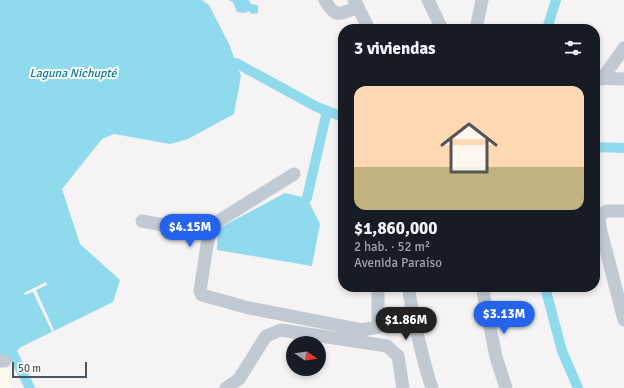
<!DOCTYPE html>
<html lang="es">
<meta charset="utf-8">
<style>
body{margin:0;font-family:Signika,sans-serif;background:#20242c;color:#f1f3f6;height:100vh;display:flex;flex-direction:column;font-size:15px;white-space:nowrap}
*{box-sizing:border-box;margin:0}
p{font-size:13px;color:#9ea1a6}
.icon{flex:none;width:22px;height:22px;fill:none;stroke:currentColor;stroke-width:2;stroke-linecap:round;stroke-linejoin:round}
.map{position:relative;flex:1;overflow:hidden}
.panel{position:absolute;left:338px;top:24px;width:262px;height:268px;display:flex;flex-direction:column;background:#171b24;border-radius:16px;box-shadow:0 2px 6px #0003}
.panel>*{flex:none}
.needle{width:26px;rotate:103deg}
.buttons{position:absolute;left:286px;top:336px;display:grid;gap:8px}
.buttons a{display:grid;place-items:center;width:40px;height:40px;border-radius:50%;background:#171b24;box-shadow:0 2px 6px #0003;font-size:20px}
.scale{position:absolute;left:12px;bottom:10px;width:75px;box-sizing:border-box;padding-left:4px;border:2px solid #4a5661;border-top:0;font-size:11px;line-height:14px;white-space:nowrap;color:#4a5661;-webkit-text-stroke:3px #fff;paint-order:stroke}
.price{position:absolute;translate:-50% -34px;padding:0 9px;border-radius:14px;background:#2563eb;color:#fff;font-size:13px;line-height:26px;filter:drop-shadow(0 1px 2px #0008)}
.price::after{content:'';position:absolute;left:50%;top:24px;width:12px;height:9px;margin-left:-6px;background:inherit;clip-path:polygon(0 0,100% 0,50% 100%)}
.price.on{background:#222;color:#fff}
ul{padding:0;list-style:none}
li{display:grid;align-content:center;gap:8px;height:212px;padding:0 16px}
li span{display:grid;place-items:center;height:124px;border-radius:12px;color:#555}
li>.icon{margin-inline-start:auto}
span .icon{width:72px;height:72px;fill:#fffc;stroke-width:1}
li b{font-size:17px}
h2{display:flex;justify-content:space-between;align-items:center;height:48px;padding:0 16px;font-size:17px}
.map>svg:first-child{display:block}
</style>
<div class="map">
<svg width="624" height="388" viewBox="0 0 624 388">
<rect width="100%" height="100%" fill="#f5f3f3"/>
<polygon fill="#fdf9ef" points="0,361 5,361 13,388 0,388"/>
<g fill="#90daee">
<polygon points="0,0 202,0 209,5 229,44 241,76 234,114 188,139 170,144 114,134 102,139 62,189 80,244 120,280 113,302 21,347 5,361 0,361"/>
<polygon points="228,0 249,0 251,4 258,5 258,13 252,14 249,11 245,13 237,12 233,2"/>
<polygon points="285,193 307,198 320,224 312,266 217,250 218,229"/>
</g>
<polygon fill="#f5f3f3" points="46,282 47,285 36,290 54,330 52,332 33,292 25,295 24,293"/>
<g fill="none" stroke-linecap="round" stroke-linejoin="round">
<g stroke="#90daee" stroke-width="10">
<polyline points="547,29 556,0"/>
<polyline points="236,63 317,107 343,117"/>
<polyline points="595,147 624,148"/>
<polyline points="307,198 327,111"/>
<polyline points="545,287 562,351 578,388"/>
<polyline points="13,354 30,388"/>
</g>
<g stroke="#c1cad2" stroke-width="13">
<path d="M 325,0 C 335,19 340,14 358,7"/>
<polyline points="354,0 369,29"/>
<polyline points="428,0 442,29"/>
<polyline points="476,29 482,0"/>
<polyline points="595,78 624,79"/>
<polyline points="602,79 624,48"/>
<polyline points="624,211 607,211 599,215 600,227 624,320"/>
<polyline points="142,221 190,230 212,225 294,174"/>
<polyline points="212,225 207,245 200,291 202,295 249,308 362,330 378,327 378,287"/>
<path d="M 408,287 C 414,321 421,355 432,388"/>
<polyline points="482,287 496,357 506,388"/>
<polyline points="378,327 413,316"/>
<polyline points="0,361 5,361"/>
<polyline points="226,388 239,379 266,336 281,330 387,346 398,356 403,388"/>
</g>
</g>
<g text-anchor="middle" stroke-width="4" stroke-linejoin="round" paint-order="stroke">
<g font-size="12" font-style="italic" fill="#0c7c9b" stroke="#fff">
<text x="73" y="77">Laguna Nichupté</text>
</g>
</g>
</svg>
<div class="buttons">
<a><svg class="needle" viewBox="-14 -14 28 28"><path d="M0-13l5 13h-10z" fill="#e53935"/><path d="M0 13l5-13h-10z" fill="#9ea1a6"/></svg></a>
</div>
<div class="scale">50 m</div>
<b class="price" style="left:190px;top:248px">$4.15M</b>
<b class="price" style="left:504px;top:335px">$3.13M</b>
<b class="price on" style="left:406px;top:341px">$1.86M</b>
<section class="panel">
<h2>3 viviendas<svg class="icon" aria-label="filters" viewBox="0 0 24 24"><path d="M4 7h16M4 17h16"/><circle cx="9" cy="7" r="2"/><circle cx="15" cy="17" r="2"/></svg></h2>
<ul>
<li><span style="background:linear-gradient(#ffd9b3 65%,#c2b280 0)"><svg class="icon" aria-label="home" viewBox="0 0 24 24"><path d="M3 11l9-7 9 7M6 9v11h12V9"/></svg></span><div><b>$1,860,000</b><p>2 hab. · 52 m²</p><p>Avenida Paraíso</p></div></li>
</ul>
</section>
</div>
